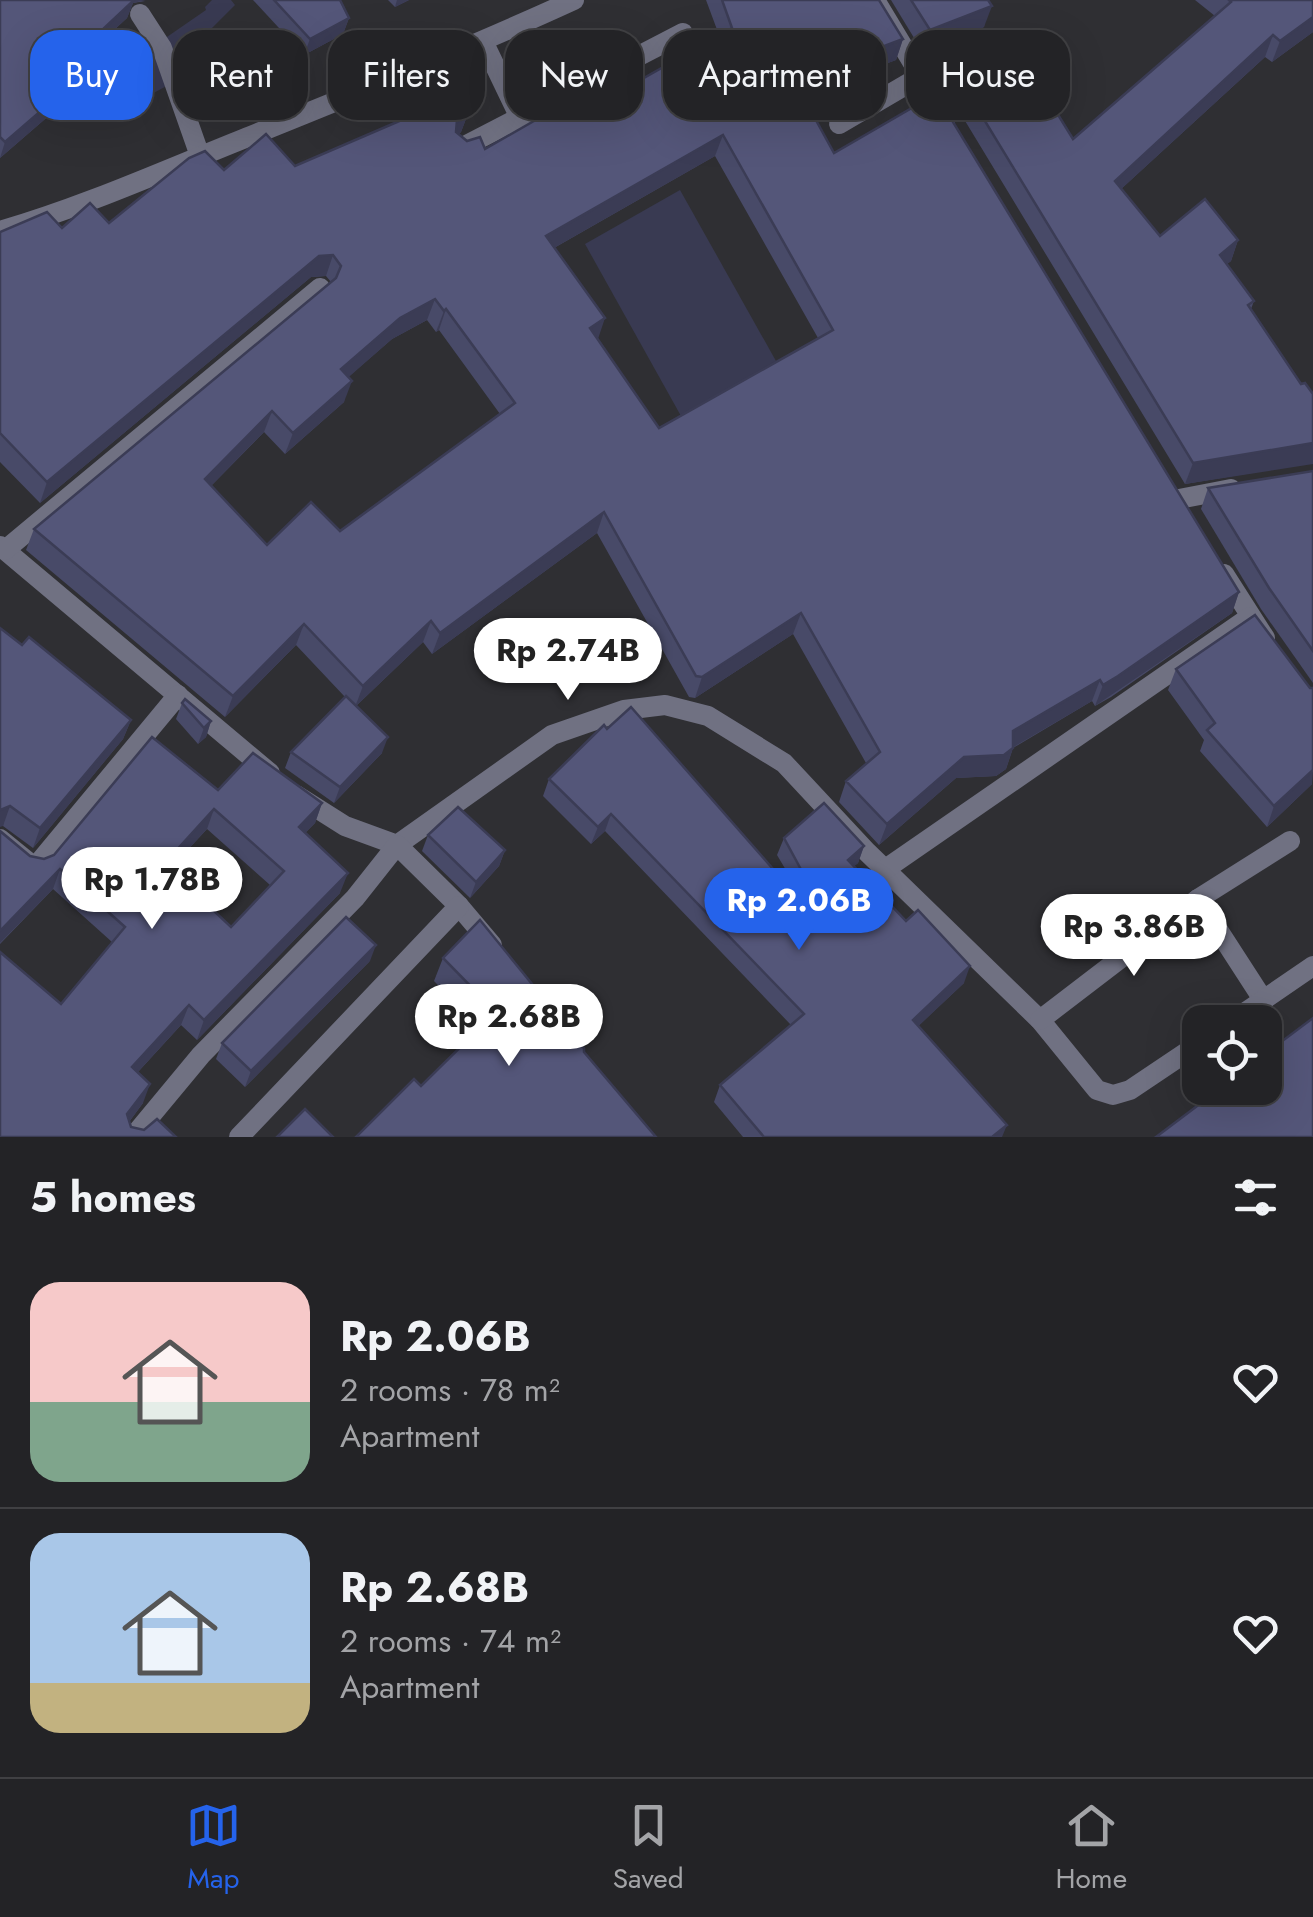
<!DOCTYPE html>
<meta charset="utf-8">
<style>
body{margin:0;font-family:Jost,sans-serif;background:#2b2b2e;color:#f1f3f6;height:100vh;display:flex;flex-direction:column;font-size:38px;white-space:nowrap}
*{box-sizing:border-box;margin:0}
p{font-size:32px;color:#a3a4a7}
.icon{flex:none;width:55px;height:55px;fill:none;stroke:currentColor;stroke-width:2;stroke-linecap:round;stroke-linejoin:round}
.map{position:relative;height:1137px;overflow:hidden}
.sheet{display:flex;flex-direction:column;background:#232326;flex:1}
.sheet>*{flex:none}
.banner{position:absolute;left:30px;top:30px;width:1255px;height:90px;display:flex;gap:20px}
.tools{position:absolute;left:1182px;top:1005px;display:grid;gap:20px}
.tools a{display:grid;place-items:center;width:100px;height:100px;border-radius:20px;background:#232326;box-shadow:0 10px 40px #0002,0 0 0 2px #404043;font-size:50px}
.price{position:absolute;translate:-50% -85px;padding:0 22px;border-radius:35px;background:#fff;color:#222;font-size:32px;line-height:65px;filter:drop-shadow(0 2px 5px #0008)}
.price::after{content:'';position:absolute;left:50%;top:60px;width:30px;height:22px;margin-left:-15px;background:inherit;clip-path:polygon(0 0,100% 0,50% 100%)}
.price.selected{background:#2563eb;color:#fff}
ul{padding:0;list-style:none}
li{display:flex;align-items:center;gap:30px;height:250px;padding:0 30px}
li+li{border-top:2px solid #404043}
li span{display:grid;place-items:center;flex:none;width:280px;height:200px;border-radius:30px;color:#555}
li>.icon{margin-inline-start:auto}
span .icon{width:120px;height:120px;fill:#fffc;stroke-width:1}
li b{font-size:42px}
h2{display:flex;justify-content:space-between;align-items:center;height:120px;padding:0 30px;font-size:42px}
.pill{padding:0 35px;border-radius:30px;background:#232326;box-shadow:0 10px 40px #0002,0 0 0 2px #404043;font-size:35px;line-height:90px}
.pill.selected{background:#2563eb;color:#fff}
.tab-bar{display:flex;justify-content:space-around;align-items:center;height:140px;border-top:2px solid #404043;background:#232326;font-size:28px;color:#a3a4a7}
.tab-bar a{display:grid;justify-items:center;gap:5px}
.tab-bar .selected{color:#2563eb}
.map>svg:first-child{display:block}
</style>
<div class="map">
<svg width="1313" height="1137" viewBox="0 0 1313 1137">
<rect width="100%" height="100%" fill="#2f2f33"/>
<g fill="#393a52">
<polygon points="212,0 231,0 235,5 192,48 167,63 174,82 133,104 112,69 126,59 119,49 146,27 164,39 206,10 205,7"/>
<polygon points="680,190 776,361 681,416 585,244"/>
</g>
<g fill="none" stroke-linecap="round" stroke-linejoin="round">
<g stroke="#707182" stroke-width="20">
<polyline points="140,14 162,48 200,156"/>
<polyline points="483,41 520,118"/>
<polyline points="839,124 921,76"/>
<polyline points="461,148 683,33"/>
</g>
<g stroke="#707182" stroke-width="20">
<polyline points="875,0 946,118"/>
<polyline points="1179,499 1231,489"/>
<polyline points="0,546 270,773"/>
<polyline points="5,550 320,288"/>
<polyline points="1224,574 1265,638"/>
<polyline points="296,795 345,826 397,845 552,735 624,710 665,705 708,716 784,763 867,852 1040,1020 1097,1090 1113,1095 1130,1090 1200,1043"/>
<polyline points="0,839 32,865 37,865 178,695"/>
<polyline points="884,870 1250,617"/>
<polyline points="1198,899 1264,1001"/>
<polyline points="1040,1020 1198,899 1290,841"/>
<polyline points="1231,1022 1313,966"/>
<polyline points="133,1137 201,1055 355,898 397,845 459,906 492,945"/>
<polyline points="239,1137 459,906"/>
</g>
<path stroke="#707182" stroke-width="20" d="M 0,231 C 83,207 163,171 243,139 C 354,94 465,50 574,0"/>
</g>
<g fill="#484a68" fill-rule="evenodd">
<polygon points="0,0 145,1 133,3 127,18 87,55 94,65 89,81 0,158"/>
<polygon points="253,0 340,0 349,18 343,34 304,55"/>
<polygon points="388,0 409,0 395,7"/>
<path d="M 706,0 L 879,0 L 903,39 L 896,60 L 802,95 L 834,153 L 1239,592 L 1232,613 L 1111,697 L 1095,706 L 1092,701 L 1013,748 L 1006,769 L 996,776 L 956,778 L 879,845 L 839,802 L 846,781 L 866,763 L 793,634 L 695,698 L 689,697 L 597,533 L 432,654 L 423,642 L 356,706 L 382,753 L 334,803 L 285,768 L 291,752 L 345,697 L 296,645 L 225,717 L 26,550 L 34,529 L 331,282 L 326,276 L 311,277 L 40,503 L 0,462 L 0,232 L 109,223 L 224,170 L 295,166 L 469,111 L 461,132 L 459,134 L 467,141 L 485,149 L 575,117 L 719,35 ZM 715,156 L 818,338 L 659,428 L 597,339 L 554,248 ZM 427,320 L 436,332 L 439,330 L 500,414 L 340,531 L 267,545 L 211,486 L 264,432 L 285,454 L 344,402 L 348,377 L 392,339 Z"/>
<polygon points="891,0 988,0 984,27 922,51"/>
<polygon points="1195,0 1313,0 1313,32 1272,62 1265,57 1121,189 1160,236 1238,240 1231,261 1227,264 1254,301 1251,309 1311,463 1185,484 953,101 960,80 1073,139 1215,16"/>
<polygon points="1313,471 1313,683 1261,609 1201,509 1208,488"/>
<polygon points="22,645 131,720 123,739 33,848 3,826"/>
<polygon points="1176,669 1310,688 1312,784 1267,827 1200,751 1204,740 1168,690"/>
<polygon points="182,703 211,721 206,737 198,744 176,719"/>
<polygon points="549,779 788,886 793,882 777,855 784,838 864,846 858,863 854,866 964,983 918,1026 1002,1137 743,1137 714,1102 720,1085 791,1025 605,831 591,844 543,796"/>
<path d="M 218,790 L 322,803 L 315,823 L 305,833 L 340,893 L 197,1040 L 181,1025 L 138,1072 L 143,1103 L 129,1122 L 131,1127 L 0,1137 L 61,1004 L 112,942 L 53,889 L 0,944 L 0,831 L 30,856 L 44,859 ZM 207,829 L 270,885 L 231,927 L 170,869 Z"/>
<polygon points="428,835 505,850 499,866 470,898 422,851"/>
<polygon points="443,958 552,1017 584,1052 640,1120 421,1086 480,1028 434,981"/>
<polygon points="370,961 245,1087 216,1059 222,1043"/>
</g>
<g fill="#3b3c55">
<polygon points="133,0 146,0 133,3 127,18 76,65 82,49"/>
<polygon points="397,0 409,0 395,7"/>
<polygon points="992,6 984,27 922,51 930,30"/>
<polygon points="1313,17 1313,32 1272,62 1280,41"/>
<polygon points="349,18 343,34 304,55 310,39"/>
<polygon points="1273,35 1265,57 1107,202 1115,181"/>
<polygon points="903,39 896,60 786,101 794,80"/>
<polygon points="94,65 89,81 0,158 5,142"/>
<polygon points="469,111 461,132 449,141 457,120"/>
<polygon points="723,135 715,156 538,257 546,236"/>
<polygon points="1238,240 1231,261 1212,276 1220,255"/>
<polygon points="333,255 326,276 311,277 40,503 47,482 319,256"/>
<polygon points="435,299 427,320 392,339 334,390 341,369 400,318"/>
<polygon points="446,309 439,330 436,332 444,311"/>
<polygon points="605,318 598,339 590,328"/>
<polygon points="352,381 344,402 285,454 293,433"/>
<polygon points="272,411 264,432 197,500 205,479"/>
<polygon points="1313,443 1313,464 1185,484 1193,463"/>
<polygon points="604,512 597,533 432,654 440,633"/>
<polygon points="1239,592 1232,613 1095,706 1103,685"/>
<polygon points="801,613 793,634 695,698 702,677"/>
<polygon points="431,621 423,642 355,707 363,686"/>
<polygon points="304,624 296,645 225,717 233,696"/>
<polygon points="1100,680 1092,701 1005,752 1013,731"/>
<polygon points="131,720 123,739 33,848 40,828"/>
<polygon points="211,721 206,737 198,744 204,728"/>
<polygon points="388,737 382,753 334,803 340,787"/>
<polygon points="1013,748 1006,769 996,776 956,778 879,845 887,824 964,757"/>
<polygon points="1313,770 1312,784 1267,827 1274,806"/>
<polygon points="322,803 315,823 291,847 299,827"/>
<polygon points="10,806 3,826 0,827 0,810"/>
<polygon points="214,809 207,829 156,884 164,864"/>
<polygon points="611,814 605,831 591,844 598,827"/>
<polygon points="864,846 858,863 842,877 848,860"/>
<polygon points="505,850 499,866 470,898 476,882"/>
<polygon points="60,869 53,889 0,943 0,931"/>
<polygon points="348,873 340,893 197,1040 204,1020"/>
<polygon points="376,945 370,961 245,1087 251,1071"/>
<polygon points="970,966 964,983 907,1037 913,1020"/>
<polygon points="189,1005 181,1025 125,1086 132,1067"/>
<polygon points="150,1084 143,1103 120,1134 127,1114"/>
<polygon points="1007,1125 1002,1137 992,1137"/>
</g>
<g fill="#545679" stroke="#3b3c55" stroke-width="2.5" fill-rule="evenodd">
<polygon points="0,0 134,0 82,49 94,65 5,142 0,137"/>
<polygon points="274,0 340,0 349,18 310,39"/>
<path d="M 722,0 L 879,0 L 903,39 L 794,80 L 834,153 L 936,94 L 1239,592 L 1118,676 L 1103,685 L 1100,680 L 1013,731 L 1013,748 L 1004,755 L 964,757 L 887,824 L 846,781 L 880,752 L 801,613 L 702,677 L 696,676 L 604,512 L 440,633 L 431,621 L 363,686 L 304,624 L 233,696 L 34,529 L 336,278 L 341,266 L 333,255 L 319,256 L 47,482 L 0,433 L 0,232 L 47,212 L 62,228 L 90,203 L 109,223 L 189,158 L 205,151 L 224,170 L 266,134 L 295,166 L 462,94 L 469,111 L 457,120 L 456,132 L 467,141 L 480,137 L 485,149 L 567,102 L 575,117 L 732,28 ZM 723,135 L 833,330 L 659,428 L 590,328 L 605,318 L 546,236 ZM 435,299 L 444,311 L 446,309 L 515,403 L 340,531 L 311,502 L 267,545 L 205,479 L 272,411 L 293,433 L 352,381 L 341,369 L 400,318 Z"/>
<polygon points="911,0 988,0 992,6 930,30"/>
<polygon points="1229,0 1313,0 1313,17 1280,41 1273,35 1115,181 1160,236 1205,199 1238,240 1220,255 1254,301 1248,305 1301,384 1305,383 1313,394 1313,443 1193,463 960,80 1017,48 1073,139 1231,2"/>
<polygon points="1313,471 1313,651 1269,588 1208,488"/>
<polygon points="1255,615 1310,688 1313,688 1313,770 1274,806 1207,730 1215,723 1176,669"/>
<polygon points="0,628 22,645 29,637 131,720 40,828 10,806 0,810"/>
<polygon points="346,696 388,737 340,787 291,752"/>
<polygon points="185,699 211,721 204,728 182,703"/>
<polygon points="631,707 788,886 804,875 784,838 824,803 864,846 848,860 906,921 918,910 970,966 913,1020 1007,1125 992,1137 764,1137 720,1085 804,1014 611,814 598,827 549,779 604,725 607,729"/>
<path d="M 152,737 L 218,790 L 253,753 L 322,803 L 299,827 L 348,873 L 204,1020 L 189,1005 L 132,1067 L 150,1084 L 127,1114 L 131,1127 L 144,1130 L 157,1119 L 176,1137 L 0,1137 L 0,952 L 61,1004 L 125,927 L 60,869 L 0,931 L 0,831 L 30,856 L 44,859 L 54,855 ZM 214,809 L 284,871 L 231,927 L 164,864 Z"/>
<polygon points="458,807 505,850 476,882 428,835"/>
<polygon points="346,917 376,945 251,1071 222,1043"/>
<polygon points="480,920 554,1011 550,1015 584,1048 584,1052 656,1137 356,1137 414,1079 421,1086 496,1012 443,958"/>
<polygon points="1313,1018 1313,1137 1156,1137 1221,1088 1265,1088 1265,1054"/>
<polygon points="305,1109 333,1137 277,1137"/>
</g>
</svg>
<div class="tools">
<a><svg class="icon" aria-label="locate" viewBox="0 0 24 24"><circle cx="12" cy="12" r="6"/><path d="M12 2v4M12 18v4M2 12h4M18 12h4"/></svg></a>
</div>
<b class="price" style="left:568px;top:703px">Rp 2.74B</b>
<b class="price" style="left:152px;top:932px">Rp 1.78B</b>
<b class="price selected" style="left:799px;top:953px">Rp 2.06B</b>
<b class="price" style="left:1134px;top:979px">Rp 3.86B</b>
<b class="price" style="left:509px;top:1069px">Rp 2.68B</b>
<div class="banner">
<a class="pill selected">Buy</a>
<a class="pill">Rent</a>
<a class="pill">Filters</a>
<a class="pill">New</a>
<a class="pill">Apartment</a>
<a class="pill">House</a>
</div>
</div>
<section class="sheet">
<h2>5 homes<svg class="icon" aria-label="filters" viewBox="0 0 24 24"><path d="M4 7h16M4 17h16"/><circle cx="9" cy="7" r="2"/><circle cx="15" cy="17" r="2"/></svg></h2>
<ul>
<li><span style="background:linear-gradient(#f6c9c9 60%,#7fa58c 0)"><svg class="icon" aria-label="home" viewBox="0 0 24 24"><path d="M3 11l9-7 9 7M6 9v11h12V9"/></svg></span><div><b>Rp 2.06B</b><p>2 rooms · 78 m²</p><p>Apartment</p></div><svg class="icon" aria-label="heart" viewBox="0 0 24 24"><path d="M12 20l-8-8c-3-5 5-10 8-4 3-6 11-1 8 4z"/></svg></li>
<li><span style="background:linear-gradient(#a9c7e8 75%,#c2b280 0)"><svg class="icon" aria-label="home" viewBox="0 0 24 24"><path d="M3 11l9-7 9 7M6 9v11h12V9"/></svg></span><div><b>Rp 2.68B</b><p>2 rooms · 74 m²</p><p>Apartment</p></div><svg class="icon" aria-label="heart" viewBox="0 0 24 24"><path d="M12 20l-8-8c-3-5 5-10 8-4 3-6 11-1 8 4z"/></svg></li>
</ul>
</section>
<nav class="tab-bar">
<a class="selected"><svg class="icon" aria-label="map" viewBox="0 0 24 24"><path d="M3 6l6-2 6 2 6-2v14l-6 2-6-2-6 2zM9 4v14M15 6v14"/></svg>Map</a>
<a><svg class="icon" aria-label="saved" viewBox="0 0 24 24"><path d="M7 4h10v16l-5-4-5 4z"/></svg>Saved</a>
<a><svg class="icon" aria-label="home" viewBox="0 0 24 24"><path d="M3 11l9-7 9 7M6 9v11h12V9"/></svg>Home</a>
</nav>
